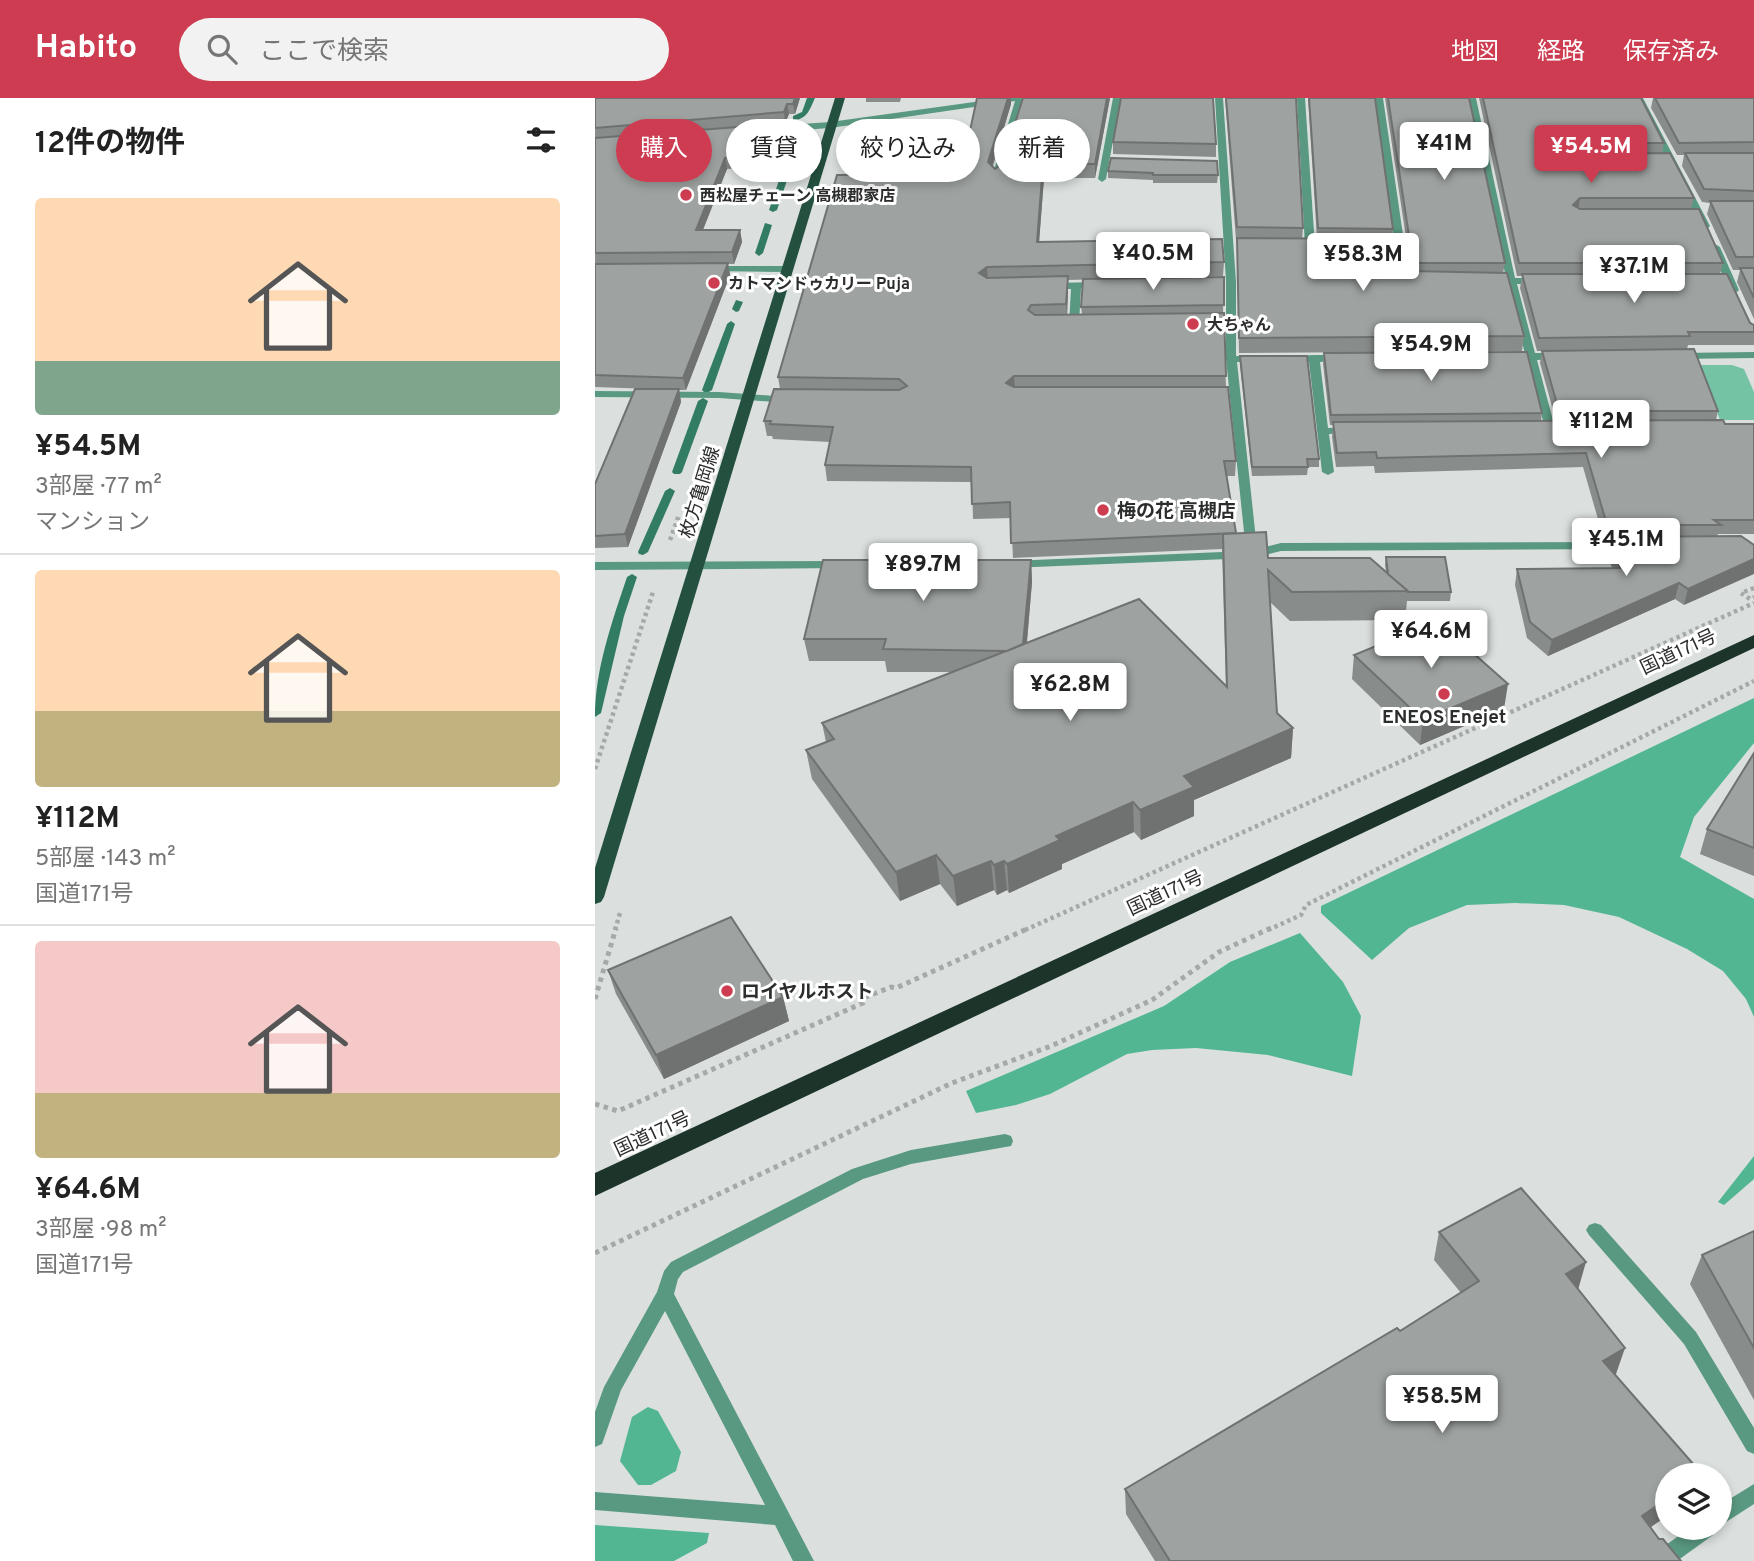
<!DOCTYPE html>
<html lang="ja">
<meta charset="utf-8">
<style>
body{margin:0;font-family:Overpass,"Noto Sans JP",sans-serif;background:#f2f2f2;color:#222;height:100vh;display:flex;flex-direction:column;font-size:26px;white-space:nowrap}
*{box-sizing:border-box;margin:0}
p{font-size:23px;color:#767676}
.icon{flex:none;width:38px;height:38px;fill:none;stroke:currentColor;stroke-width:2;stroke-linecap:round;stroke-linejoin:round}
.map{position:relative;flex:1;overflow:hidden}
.drawer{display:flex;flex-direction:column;background:#fff;width:595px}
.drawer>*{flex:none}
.guide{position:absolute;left:21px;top:21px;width:665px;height:63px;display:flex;gap:14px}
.fabs{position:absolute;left:1060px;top:1365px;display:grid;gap:14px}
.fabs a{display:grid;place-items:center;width:77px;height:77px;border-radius:50%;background:#fff;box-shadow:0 4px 10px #0003;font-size:35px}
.price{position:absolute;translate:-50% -60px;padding:0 16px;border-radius:7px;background:#fff;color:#222;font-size:23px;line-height:46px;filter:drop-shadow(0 2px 4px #0008)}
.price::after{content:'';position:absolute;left:50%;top:42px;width:21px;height:16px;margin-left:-10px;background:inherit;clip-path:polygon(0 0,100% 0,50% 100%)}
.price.selected{background:#cd3c50;color:#fff}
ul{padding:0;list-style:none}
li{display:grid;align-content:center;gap:14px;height:371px;padding:0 35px}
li+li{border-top:2px solid #e0e0e0}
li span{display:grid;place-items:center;height:217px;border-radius:7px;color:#555}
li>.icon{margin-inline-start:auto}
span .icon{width:126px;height:126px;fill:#fffc;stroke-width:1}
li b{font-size:30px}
h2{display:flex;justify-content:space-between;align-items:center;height:84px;padding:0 35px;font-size:30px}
.tag{padding:0 24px;border-radius:32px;background:#fff;box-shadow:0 4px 10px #0003;font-size:24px;line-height:63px}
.tag.selected{background:#cd3c50;color:#fff}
header{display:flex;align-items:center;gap:42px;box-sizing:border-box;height:98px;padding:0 35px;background:#cd3c50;color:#fff}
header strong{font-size:33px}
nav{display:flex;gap:38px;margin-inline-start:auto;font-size:24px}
.search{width:490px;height:63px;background:#f2f2f2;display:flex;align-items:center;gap:18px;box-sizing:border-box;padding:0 24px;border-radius:38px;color:#767676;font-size:26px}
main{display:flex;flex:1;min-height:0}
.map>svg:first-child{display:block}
</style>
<header>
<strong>Habito</strong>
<div class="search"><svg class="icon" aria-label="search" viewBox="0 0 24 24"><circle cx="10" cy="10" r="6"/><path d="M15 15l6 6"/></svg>ここで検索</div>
<nav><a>地図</a><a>経路</a><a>保存済み</a></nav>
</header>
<main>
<section class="drawer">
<h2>12件の物件<svg class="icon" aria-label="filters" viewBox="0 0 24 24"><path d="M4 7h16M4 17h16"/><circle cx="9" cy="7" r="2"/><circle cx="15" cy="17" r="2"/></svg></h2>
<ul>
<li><span style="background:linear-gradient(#ffd9b3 75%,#7fa58c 0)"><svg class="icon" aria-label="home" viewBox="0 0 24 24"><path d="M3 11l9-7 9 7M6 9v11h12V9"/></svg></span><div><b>¥54.5M</b><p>3部屋 · 77 m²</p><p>マンション</p></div></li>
<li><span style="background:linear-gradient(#ffd9b3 65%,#c2b280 0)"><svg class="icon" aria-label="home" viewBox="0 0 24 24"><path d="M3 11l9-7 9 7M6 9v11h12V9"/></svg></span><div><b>¥112M</b><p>5部屋 · 143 m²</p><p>国道171号</p></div></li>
<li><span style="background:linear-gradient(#f6c9c9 70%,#c2b280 0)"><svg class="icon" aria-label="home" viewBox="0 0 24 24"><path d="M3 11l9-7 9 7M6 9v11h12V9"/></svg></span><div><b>¥64.6M</b><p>3部屋 · 98 m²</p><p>国道171号</p></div></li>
</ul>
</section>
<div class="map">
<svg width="1159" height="1463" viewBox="0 0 1159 1463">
<rect width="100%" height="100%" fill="#dbe0de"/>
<polygon fill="#75c3a5" points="1104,267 1137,267 1149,271 1159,294 1159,322 1125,322"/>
<g fill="#52b693">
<polygon points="1159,600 1159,645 1099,719 1085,759 1159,801 1159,919 1151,901 1128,873 1092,851 1024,819 969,807 920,805 872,807 814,830 777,862 726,815 726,808"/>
<polygon points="705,835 748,884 766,918 757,978 673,957 601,950 557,952 532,956 455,996 421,1007 381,1015 371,993 569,908 635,864"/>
<polygon points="1159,1058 1159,1081 1129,1107 1123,1104"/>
<polygon points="53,1309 63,1313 86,1354 81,1373 56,1387 43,1387 25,1363 37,1319"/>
<polygon points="0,1427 114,1435 112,1445 79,1463 0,1463"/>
</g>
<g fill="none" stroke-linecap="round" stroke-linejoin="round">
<g fill="#337c64" fill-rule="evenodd">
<path d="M 212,0 L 220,0 C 215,11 212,22 198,22 L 198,18 L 207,14 Z"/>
<polygon points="194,33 200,33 206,41 182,112 178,114 174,112 198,41 193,35"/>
<polygon points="170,125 177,127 168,155 164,158 160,155"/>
<polygon points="141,202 148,204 144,213 141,214 137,211"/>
<polygon points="136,223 140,226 117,292 112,295 109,294 107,292 132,226"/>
<polygon points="108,300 113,303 87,374 85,376 79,376 77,374 103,303"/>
<polygon points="75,390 80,393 53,454 48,457 44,456 43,454 70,393"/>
<path d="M 37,476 L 42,479 L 29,518 L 6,615 L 0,619 C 0,571 17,524 32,479 Z"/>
</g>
<g stroke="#a5a9a7" stroke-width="4.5" stroke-dasharray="3.5 3.5" stroke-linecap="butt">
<polyline points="75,442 84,417"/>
<polyline points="1159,490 1146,495 1155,501 1159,499"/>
<polyline points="0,671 58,494"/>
<polyline points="20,832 25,815"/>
<polyline points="430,832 1159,505"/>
<polyline points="673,832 706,817 711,807 1159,583"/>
</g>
<g stroke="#a5a9a7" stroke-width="5" stroke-dasharray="4.5 4.5" stroke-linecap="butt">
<polyline points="0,901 21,830"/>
<polyline points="0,1006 23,1013 268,905 271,899 296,889 301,890 434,830"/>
<polyline points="0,1155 357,985 456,948 557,902 624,854 676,830"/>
</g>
<g fill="#5a9981" fill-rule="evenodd">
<polygon points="410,1036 416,1038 418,1043 416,1048 316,1066 268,1081 88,1174 83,1181 79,1196 219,1463 198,1463 180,1427 0,1412 0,1394 170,1407 70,1213 26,1292 7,1346 0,1349 0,1314 9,1289 62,1194 69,1173 76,1164 257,1071 316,1052"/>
<polygon points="1000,1125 1006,1127 1101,1234 1159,1330 1159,1356 1152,1353 1089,1246 994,1137 991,1132 994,1127"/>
<polygon points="1159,1386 1159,1406 1125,1428 1125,1407"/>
<polygon points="1095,1430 1121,1430 1118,1437 1082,1463 1055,1463 1058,1456"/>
</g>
<g fill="#5a9981" fill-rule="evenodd">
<polygon points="408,0 430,0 405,79 401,82 397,79 420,3 235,30 165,35 161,32 165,29 235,24"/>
<polygon points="518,0 526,0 511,81 507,84 503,81"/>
<polygon points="620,0 628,0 641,184 641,258 663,258 668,261 663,264 642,264 662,451 686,445 1033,444 1037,445 1037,451 686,453 657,460 414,470 412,467 418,463 651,453 631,261 631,184"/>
<polygon points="702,0 710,0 720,149 715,152 710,149"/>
<polygon points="780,0 788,0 814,178 820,182 815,185 804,180"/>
<polygon points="873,0 881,0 920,180 944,180 949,183 944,186 922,186 940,255 964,255 969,258 964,261 942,262 960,330 959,332 955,333 950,330 932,262 914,262 909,259 914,256 930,256 912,186 898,186 893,183 898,180 911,180"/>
<polygon points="1040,0 1048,0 1115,128 1113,130 1105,128"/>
<polygon points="1120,146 1125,149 1144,192 1142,194 1134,192 1115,149"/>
<polygon points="117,168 190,168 195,171 190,174 114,173 114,169"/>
<polygon points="507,184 510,185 510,189 486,190 484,226 479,229 474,226 476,191 453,191 448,188 453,185"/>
<polygon points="1159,254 1159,260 1082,261 1077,258 1082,255"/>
<polygon points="719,257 747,257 752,260 747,263 725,264 733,330 754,329 759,332 754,335 734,336 739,374 733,377 727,374 714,264 694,264 689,261 694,258"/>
<polygon points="0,293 124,294 193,299 198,302 193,305 124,300 0,299"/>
<polygon points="244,463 250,467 248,470 0,472 0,464"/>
</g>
<polygon fill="#23503f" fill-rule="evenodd" points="240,0 250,0 9,799 6,804 0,806 0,770"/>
<polygon fill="#1d342b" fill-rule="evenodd" points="1159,537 1159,550 0,1098 0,1075"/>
</g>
<g fill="#888c8a">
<polygon points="0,0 205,0 200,16 194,16 190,25 134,30 185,37 182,44 182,68 132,71 108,132 145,132 147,144 139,166 133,166 135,177 91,292 84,292 86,304 33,449 0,450 0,386 56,291 0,289"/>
<polygon points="271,0 306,0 305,4 271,4"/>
<polygon points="382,0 416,0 416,6 398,68 400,71 407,66 428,0 515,0 500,80 449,80 444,144 629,164 628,178 473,182 472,216 487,216 486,209 629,179 628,215 631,289 641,363 640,378 631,378 641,435 673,460 791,473 790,467 791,459 856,494 855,503 812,503 810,522 695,523 675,504 682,615 698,630 696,660 599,702 599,718 546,742 539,734 467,766 467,771 414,795 412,792 402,797 399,792 362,808 345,786 305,803 217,681 211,652 231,644 227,625 357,574 292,574 290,563 214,563 209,541 436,462 437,484 432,545 631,588 627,451 418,460 416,420 378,421 377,384 232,383 230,367 235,344 178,341 177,338 172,338 169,323 185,291 183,279 369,61"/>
<polygon points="630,0 701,0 708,130 707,141 722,141 713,0 780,0 798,131 797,141 803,166 816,173 790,0 874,0 910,165 908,175 929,238 927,253 644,255 642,142 641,142"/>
<polygon points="884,0 1046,0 1069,45 1067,55 1099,100 1096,111 1128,165 1125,176 1155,225 1159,227 1159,247 1093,247 1092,251 1123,313 1121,322 1130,326 1159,326 1159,436 1123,436 1089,507 1080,501 953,558 932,540 920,487 922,471 1017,470 1012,455 1015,442 1009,442 988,369 780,375 779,368 741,369 737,339 738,327 735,327 728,266 729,255 947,315 946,323 961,323 945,265 947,253 942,253 925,190 927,178 922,178"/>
<polygon points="1058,0 1159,0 1159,221 1142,184 1145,172 1138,172 1112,116 1115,105 1107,104 1087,68 1089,57 1082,57 1056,10"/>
<polygon points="518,44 621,46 621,59 518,56"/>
<polygon points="513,73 623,77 622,85 558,85 558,82 513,80"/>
<polygon points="645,258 724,361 724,369 713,369 712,377 657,378 645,267"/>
<polygon points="759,557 909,611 825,647 757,581"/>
<polygon points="1159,655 1159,778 1105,756 1112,731"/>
<polygon points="13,872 188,899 194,923 69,981 21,896"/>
<polygon points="1159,1133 1159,1302 1095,1186 1107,1157"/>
<polygon points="844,1134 983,1191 1021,1276 1020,1277 1073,1377 1073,1417 1056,1429 1064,1441 1086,1463 560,1463 531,1416 530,1391 805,1233 866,1195 839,1162"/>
</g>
<g fill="#6f7271">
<polygon points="200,0 205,0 200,16 198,6"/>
<polygon points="413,0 416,0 416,6 394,78 393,64"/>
<polygon points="512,0 515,0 500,80 500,66"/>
<polygon points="192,6 194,16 190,25 189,14"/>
<polygon points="183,26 185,37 182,44 182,68 180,56 180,33"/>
<polygon points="948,45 946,57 941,50"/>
<polygon points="130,60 132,71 103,144 101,132"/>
<polygon points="448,66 449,80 443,158 442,144"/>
<polygon points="985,100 983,113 978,107"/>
<polygon points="145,132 147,144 139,166 137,154"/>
<polygon points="133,165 135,177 91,292 88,280"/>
<polygon points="392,169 393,183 384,175"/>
<polygon points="473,178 473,193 472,220 471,206"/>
<polygon points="419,278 420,293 411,285"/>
<polygon points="84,291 86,304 33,449 30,436"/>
<polygon points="1159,461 1159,476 1089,507 1093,491"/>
<polygon points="436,462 437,484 429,575 427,553"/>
<polygon points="1084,485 1080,501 953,558 957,542"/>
<polygon points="913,586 909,611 825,647 828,622"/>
<polygon points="698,630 696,660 599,702 599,718 546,742 545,712 589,678"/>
<polygon points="538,704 539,734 467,766 467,771 414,795 412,766 461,738"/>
<polygon points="341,757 345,786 305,803 301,774"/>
<polygon points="396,763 399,792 362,808 358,778"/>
<polygon points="409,763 412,792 402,797 399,767"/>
<polygon points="188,899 194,923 69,981 61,957"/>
<polygon points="991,1164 983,1192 971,1176"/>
<polygon points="1030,1250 1021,1276 999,1290 1008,1263"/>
<polygon points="1073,1400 1073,1417 1037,1442 1047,1418"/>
</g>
<g fill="#9ea3a1" stroke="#6f7271" stroke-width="2">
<polygon points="0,0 200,0 198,6 192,6 189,14 0,30"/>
<polygon points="382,0 413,0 393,64 400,71 407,66 428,0 512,0 500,66 448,66 442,144 627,141 629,164 392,169 384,175 392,180 473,178 471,206 436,207 433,212 440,217 629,215 631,278 419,278 411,285 419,289 633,289 641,363 629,363 641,435 416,445 415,404 377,406 376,369 230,367 238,329 175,326 176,323 169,323 179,291 304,292 312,288 304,281 183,279 242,77 355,76 358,61 369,61"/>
<polygon points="526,0 618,0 621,46 518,44"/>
<polygon points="631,0 701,0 708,130 642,129"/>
<polygon points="714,0 780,0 798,131 723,130"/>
<polygon points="793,0 874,0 910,165 821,165 818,164"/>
<polygon points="888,0 1046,0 1069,45 948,45 941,50 948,56 1075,55 1099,100 985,100 978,107 985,111 1104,111 1128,165 924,165"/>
<polygon points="1060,0 1159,0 1159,44 1084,45"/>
<polygon points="183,26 180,33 180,56 130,60 101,132 145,132 137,154 0,155 0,40"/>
<polygon points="1090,55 1159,55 1159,93 1109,91"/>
<polygon points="516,60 622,63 623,77 558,77 558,75 513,73"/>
<polygon points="1115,103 1159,103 1159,159 1141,159"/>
<polygon points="642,140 799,141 803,166 814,173 912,175 929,238 644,240"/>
<polygon points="133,165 88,280 0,277 0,166"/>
<polygon points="1145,170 1159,170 1159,200"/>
<polygon points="927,176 1132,176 1155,225 1159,227 1159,234 1093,234 1095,238 944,240"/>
<polygon points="629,179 629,207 486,209 488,181"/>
<polygon points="1099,251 1123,313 964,313 947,253"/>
<polygon points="932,254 947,315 736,317 729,255"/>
<polygon points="645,258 712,258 724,361 712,361 713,369 657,369"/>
<polygon points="40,291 84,291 30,436 0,438 0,386"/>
<polygon points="1128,322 1130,326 1159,326 1159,422 1119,422 1126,427 1012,427 991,355 782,360 781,354 742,355 738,324"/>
<polygon points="671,434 673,460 775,460 813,493 697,494 673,472 682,615 698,630 589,678 599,689 545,712 538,704 461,738 465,742 412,766 409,763 399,767 396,763 358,778 341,757 301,774 211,652 239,641 227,625 544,501 632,589 628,436"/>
<polygon points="1146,438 1159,447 1159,461 1093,491 1084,485 957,542 935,524 922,471 1025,470 1016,439"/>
<polygon points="791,459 850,459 856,494 813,494 813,493 793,476"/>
<polygon points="228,462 436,462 428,546 412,553 288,551 291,541 209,541"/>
<polygon points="842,523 913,586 828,622 759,557"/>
<polygon points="1159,655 1159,750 1112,731"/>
<polygon points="136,819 188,899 61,957 13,872"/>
<polygon points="926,1090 991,1164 971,1176 1030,1250 1008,1263 1107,1376 1105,1377 1073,1377 1073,1400 1047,1418 1064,1441 1068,1441 1086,1463 575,1463 530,1391 802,1230 805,1233 884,1183 844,1134"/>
<polygon points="1159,1133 1159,1250 1107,1157"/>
</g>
<g fill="#cd3c50" stroke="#fff" stroke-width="2.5">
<circle cx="91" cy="97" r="7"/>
<circle cx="119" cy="185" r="7"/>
<circle cx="598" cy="226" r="7"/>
<circle cx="508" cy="412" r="7"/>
<circle cx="849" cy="596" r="7"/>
<circle cx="132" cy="893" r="7"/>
</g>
<g text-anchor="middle" stroke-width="6" stroke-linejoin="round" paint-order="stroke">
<g font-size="16" font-weight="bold" fill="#2c2e2d" stroke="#fff" text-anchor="start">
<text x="105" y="103">西松屋チェーン 高槻郡家店</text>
<text x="133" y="191">カトマンドゥカリー Puja</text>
<text x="612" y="232">大ちゃん</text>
</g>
<g font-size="19" fill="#2c2e2d" stroke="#fff">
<text transform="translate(104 394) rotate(-73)" y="7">枚方亀岡線</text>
<text transform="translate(1083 553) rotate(-25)" y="7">国道171号</text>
<text transform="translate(570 794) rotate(-25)" y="7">国道171号</text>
<text transform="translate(57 1035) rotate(-25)" y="7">国道171号</text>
</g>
<g font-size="19" font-weight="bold" fill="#2c2e2d" stroke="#fff" text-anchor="start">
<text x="522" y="419">梅の花 高槻店</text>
<text x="849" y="625" text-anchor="middle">ENEOS Enejet</text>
<text x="146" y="900">ロイヤルホスト</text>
</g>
</g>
</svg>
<div class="fabs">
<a><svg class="icon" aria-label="layers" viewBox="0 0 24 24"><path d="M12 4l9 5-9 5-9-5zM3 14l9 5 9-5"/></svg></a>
</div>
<b class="price" style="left:849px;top:84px">¥41M</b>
<b class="price selected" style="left:996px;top:87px">¥54.5M</b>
<b class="price" style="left:558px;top:194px">¥40.5M</b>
<b class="price" style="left:768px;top:195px">¥58.3M</b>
<b class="price" style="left:1039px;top:207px">¥37.1M</b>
<b class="price" style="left:836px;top:285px">¥54.9M</b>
<b class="price" style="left:1006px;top:362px">¥112M</b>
<b class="price" style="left:1031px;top:480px">¥45.1M</b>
<b class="price" style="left:328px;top:505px">¥89.7M</b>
<b class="price" style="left:836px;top:572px">¥64.6M</b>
<b class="price" style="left:475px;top:625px">¥62.8M</b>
<b class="price" style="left:847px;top:1337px">¥58.5M</b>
<div class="guide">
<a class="tag selected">購入</a>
<a class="tag">賃貸</a>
<a class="tag">絞り込み</a>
<a class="tag">新着</a>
</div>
</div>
</main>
